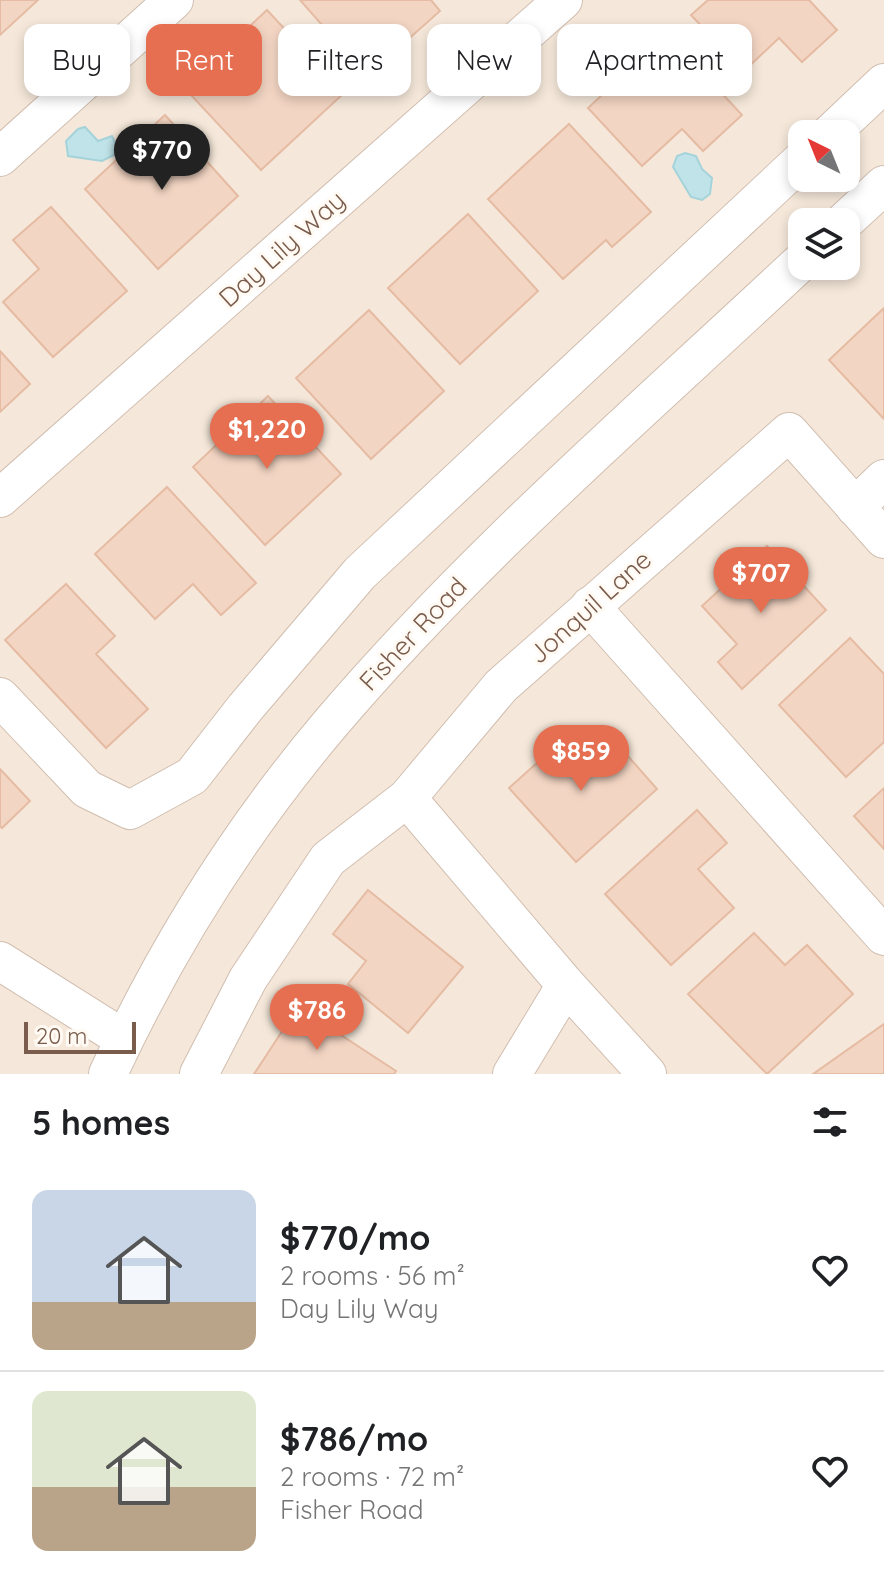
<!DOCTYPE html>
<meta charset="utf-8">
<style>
body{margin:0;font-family:Quicksand,sans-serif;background:#f2f2f2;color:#202124;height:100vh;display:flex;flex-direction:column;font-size:30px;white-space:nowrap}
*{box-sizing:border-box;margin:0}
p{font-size:26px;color:#757577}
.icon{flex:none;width:44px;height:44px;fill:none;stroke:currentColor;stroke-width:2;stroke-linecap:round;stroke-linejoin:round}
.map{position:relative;height:1074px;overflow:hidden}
.panel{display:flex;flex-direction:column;background:#fff;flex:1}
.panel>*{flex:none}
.top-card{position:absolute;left:24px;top:24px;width:836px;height:72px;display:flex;gap:16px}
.needle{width:52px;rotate:317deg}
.controls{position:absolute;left:788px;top:120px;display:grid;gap:16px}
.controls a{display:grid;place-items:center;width:72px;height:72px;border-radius:16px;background:#fff;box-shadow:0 4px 12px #0003;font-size:40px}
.scale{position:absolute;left:24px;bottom:20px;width:112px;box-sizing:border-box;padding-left:8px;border:4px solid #7a5c4d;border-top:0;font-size:22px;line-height:28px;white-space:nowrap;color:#7a5c4d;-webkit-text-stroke:6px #fffaf3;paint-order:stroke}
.price{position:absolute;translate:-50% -68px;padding:0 18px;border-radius:28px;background:#e76f51;color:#fff;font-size:26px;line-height:52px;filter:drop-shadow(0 2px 4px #0008)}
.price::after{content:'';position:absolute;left:50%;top:48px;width:24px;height:18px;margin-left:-12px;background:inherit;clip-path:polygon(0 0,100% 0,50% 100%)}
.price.on{background:#222;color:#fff}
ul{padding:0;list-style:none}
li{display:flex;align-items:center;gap:24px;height:200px;padding:0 32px}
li+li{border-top:2px solid #e0e0e0}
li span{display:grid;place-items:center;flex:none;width:224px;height:160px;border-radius:16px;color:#555}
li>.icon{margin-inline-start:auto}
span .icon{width:96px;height:96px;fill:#fffc;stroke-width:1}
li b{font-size:34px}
h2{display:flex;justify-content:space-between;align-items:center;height:96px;padding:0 32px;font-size:34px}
.chip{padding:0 28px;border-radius:16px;background:#fff;box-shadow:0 4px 12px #0003;font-size:28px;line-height:72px}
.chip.on{background:#e76f51;color:#fff}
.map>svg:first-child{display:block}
</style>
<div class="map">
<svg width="884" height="1074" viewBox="0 0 884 1074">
<rect width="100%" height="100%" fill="#fdf6ec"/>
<path fill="#f5e8da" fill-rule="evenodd" d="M 0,0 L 884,0 L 884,1074 L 0,1074 ZM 802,134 L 846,134 L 846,178 L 802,178 ZM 802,222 L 846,222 L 846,266 L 802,266 Z"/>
<g fill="#bfe3e8" stroke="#a5d3da" stroke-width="2">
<polygon points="194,30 208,37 210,50 199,58 194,75 182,82 168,73 165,60 178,38"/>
<polygon points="85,127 98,141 112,136 116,145 114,155 102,161 68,156 66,141 78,129"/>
<polygon points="685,153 696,156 702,169 712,178 710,194 702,200 691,197 673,167 677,156"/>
</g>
<g fill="#f3d5c3" stroke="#e6bba3" stroke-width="2">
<polygon points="0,0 38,0 0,35"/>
<polygon points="300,0 431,0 440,11 367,76"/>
<polygon points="708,0 809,0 837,30 802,62 779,38 744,71 691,15"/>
<polygon points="267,10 344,93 261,170 191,95 211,76 204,69"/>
<polygon points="667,34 742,115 703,151 682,129 642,166 588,108"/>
<polygon points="165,115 238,196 158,269 85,189"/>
<polygon points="569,124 651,212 612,247 606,240 563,279 488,199"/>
<polygon points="51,207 127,291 53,357 3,302 39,269 13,240"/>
<polygon points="468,214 538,291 460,364 388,288"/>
<polygon points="884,308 884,419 829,360"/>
<polygon points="369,310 444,391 371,459 296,378"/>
<polygon points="0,351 30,384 0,412"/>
<polygon points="268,396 341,474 265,545 193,467"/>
<polygon points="167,487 256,583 221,615 193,584 155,619 95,554"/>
<polygon points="767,546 826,610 742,689 718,662 737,644 702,606"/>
<polygon points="66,584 115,636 96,654 148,709 106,748 5,640"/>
<polygon points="850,638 884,674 884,742 846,777 779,705"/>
<polygon points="576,728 612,768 627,755 657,789 576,862 509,788"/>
<polygon points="0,769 30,801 2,828 0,826"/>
<polygon points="884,788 884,849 854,816"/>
<polygon points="697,810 727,843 698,869 734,908 671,965 605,894"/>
<polygon points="368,890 463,967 408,1033 348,984 366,961 333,934"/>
<polygon points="754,933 785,965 807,945 853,994 767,1074 688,994"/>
<polygon points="298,1007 396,1071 394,1074 254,1074"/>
<polygon points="884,1024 884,1074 813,1074"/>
</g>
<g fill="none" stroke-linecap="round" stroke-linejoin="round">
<defs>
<g id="minor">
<polyline points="830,134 884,83"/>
<polyline points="0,157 174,0"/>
<polyline points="844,222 884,185"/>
<polyline points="0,498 563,0"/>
<polyline points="855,507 884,479"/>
<polyline points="590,606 884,936"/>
<polyline points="0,697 87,789 130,810 192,776 245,708 360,573 802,160"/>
<polyline points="407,798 566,985 647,1074"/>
<polyline points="0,961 124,1039"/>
<path d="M 108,1074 C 166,949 242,828 331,723 C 473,556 642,411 802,261"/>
<polyline points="199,1074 248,979 328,859 407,798 501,686 789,432 884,539"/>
<polyline points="512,1074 566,985"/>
</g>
</defs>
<use href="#minor" stroke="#d1beb0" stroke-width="40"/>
<use href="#minor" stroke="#fff" stroke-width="38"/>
</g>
<g text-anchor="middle" stroke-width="6" stroke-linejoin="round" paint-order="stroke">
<g font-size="26" fill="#7a5c4d" stroke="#fffaf3">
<text transform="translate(282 249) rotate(-42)" y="9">Day Lily Way</text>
<text transform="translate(590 607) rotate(-42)" y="9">Jonquil Lane</text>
<text transform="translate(413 634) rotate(-47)" y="9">Fisher Road</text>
</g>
</g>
</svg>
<div class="controls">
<a><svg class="needle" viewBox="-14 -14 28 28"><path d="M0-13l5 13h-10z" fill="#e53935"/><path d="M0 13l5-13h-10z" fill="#757577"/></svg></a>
<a><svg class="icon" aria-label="layers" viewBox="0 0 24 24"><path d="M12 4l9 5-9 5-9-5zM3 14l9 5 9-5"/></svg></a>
</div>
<div class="scale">20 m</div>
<b class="price on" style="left:162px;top:192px">$770</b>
<b class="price" style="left:267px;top:471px">$1,220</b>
<b class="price" style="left:761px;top:615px">$707</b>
<b class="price" style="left:581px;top:793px">$859</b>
<b class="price" style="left:317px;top:1052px">$786</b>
<div class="top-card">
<a class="chip">Buy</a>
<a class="chip on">Rent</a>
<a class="chip">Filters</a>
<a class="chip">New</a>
<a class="chip">Apartment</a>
</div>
</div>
<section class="panel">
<h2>5 homes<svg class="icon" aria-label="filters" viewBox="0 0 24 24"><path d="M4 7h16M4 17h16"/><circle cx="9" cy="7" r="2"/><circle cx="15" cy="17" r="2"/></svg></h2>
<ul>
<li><span style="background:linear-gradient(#c9d6e8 70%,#b9a48a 0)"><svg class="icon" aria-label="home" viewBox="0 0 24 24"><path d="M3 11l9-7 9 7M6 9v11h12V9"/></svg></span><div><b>$770/mo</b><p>2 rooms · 56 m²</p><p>Day Lily Way</p></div><svg class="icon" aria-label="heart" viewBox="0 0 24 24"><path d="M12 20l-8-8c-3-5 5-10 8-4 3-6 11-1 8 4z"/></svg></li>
<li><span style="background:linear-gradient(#dfe7d0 60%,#b9a48a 0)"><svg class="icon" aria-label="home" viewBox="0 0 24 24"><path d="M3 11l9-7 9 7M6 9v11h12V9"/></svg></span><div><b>$786/mo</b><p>2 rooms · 72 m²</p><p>Fisher Road</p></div><svg class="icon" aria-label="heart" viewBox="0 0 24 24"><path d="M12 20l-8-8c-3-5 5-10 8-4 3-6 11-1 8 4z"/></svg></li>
</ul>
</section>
